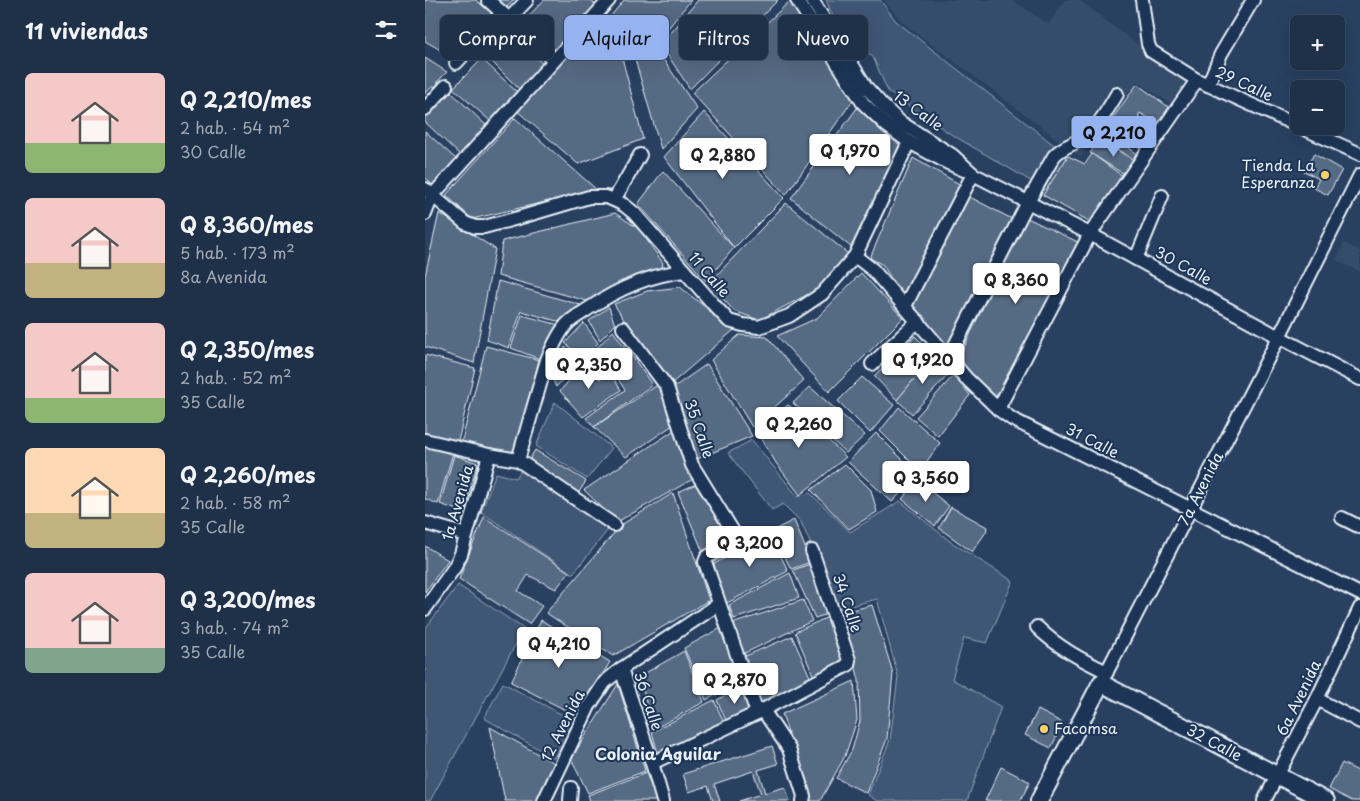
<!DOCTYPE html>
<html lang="es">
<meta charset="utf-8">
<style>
body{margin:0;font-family:"Playpen Sans",sans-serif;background:#273850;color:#f1f3f6;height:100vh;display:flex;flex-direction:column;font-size:19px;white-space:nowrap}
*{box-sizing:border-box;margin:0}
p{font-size:16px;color:#a1a9b4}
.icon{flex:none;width:28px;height:28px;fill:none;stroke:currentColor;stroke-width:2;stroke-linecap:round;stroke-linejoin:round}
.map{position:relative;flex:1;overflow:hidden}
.panel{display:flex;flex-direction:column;background:#1f3049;width:425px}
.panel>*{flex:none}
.hud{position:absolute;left:15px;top:15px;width:475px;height:45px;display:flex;gap:10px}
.controls{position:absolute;left:865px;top:15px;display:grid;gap:10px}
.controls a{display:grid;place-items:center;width:55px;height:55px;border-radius:8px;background:#1f3049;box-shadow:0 5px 20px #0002,0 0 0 1px #3c4b61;font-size:25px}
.price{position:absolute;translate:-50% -42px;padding:0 11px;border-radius:5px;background:#fff;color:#222;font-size:16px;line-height:32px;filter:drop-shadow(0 1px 2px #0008)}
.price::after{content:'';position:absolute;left:50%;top:30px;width:15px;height:11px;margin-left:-8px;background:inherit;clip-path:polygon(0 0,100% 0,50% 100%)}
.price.active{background:#95b2f1;color:#111}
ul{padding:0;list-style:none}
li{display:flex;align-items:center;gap:15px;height:125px;padding:0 25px}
li span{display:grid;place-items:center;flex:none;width:140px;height:100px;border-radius:8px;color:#555}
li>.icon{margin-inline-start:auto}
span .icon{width:60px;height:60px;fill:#fffc;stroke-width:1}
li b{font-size:21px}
h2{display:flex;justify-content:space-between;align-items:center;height:60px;padding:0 25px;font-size:21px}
.chip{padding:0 18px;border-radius:8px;background:#1f3049;box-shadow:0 5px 20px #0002,0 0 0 1px #3c4b61;font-size:18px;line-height:45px}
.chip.active{background:#95b2f1;color:#111}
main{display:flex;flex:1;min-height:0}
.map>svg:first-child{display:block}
</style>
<main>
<section class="panel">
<h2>11 viviendas<svg class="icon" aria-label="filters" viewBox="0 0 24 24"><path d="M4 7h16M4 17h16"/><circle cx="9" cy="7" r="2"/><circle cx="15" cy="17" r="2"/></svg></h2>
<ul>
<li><span style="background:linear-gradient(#f6c9c9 70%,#8fb573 0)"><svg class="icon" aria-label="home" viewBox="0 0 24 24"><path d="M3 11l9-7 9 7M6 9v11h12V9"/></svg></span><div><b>Q 2,210/mes</b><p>2 hab. · 54 m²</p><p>30 Calle</p></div></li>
<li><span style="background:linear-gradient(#f6c9c9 65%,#c2b280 0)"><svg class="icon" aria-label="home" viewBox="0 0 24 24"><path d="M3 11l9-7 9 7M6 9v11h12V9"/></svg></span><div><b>Q 8,360/mes</b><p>5 hab. · 173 m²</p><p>8a Avenida</p></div></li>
<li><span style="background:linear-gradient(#f6c9c9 75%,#8fb573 0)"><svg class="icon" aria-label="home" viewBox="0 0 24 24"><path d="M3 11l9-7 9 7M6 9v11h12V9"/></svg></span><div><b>Q 2,350/mes</b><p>2 hab. · 52 m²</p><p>35 Calle</p></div></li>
<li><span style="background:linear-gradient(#ffd9b3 65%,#c2b280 0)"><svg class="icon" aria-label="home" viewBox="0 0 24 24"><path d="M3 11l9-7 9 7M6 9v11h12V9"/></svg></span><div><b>Q 2,260/mes</b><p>2 hab. · 58 m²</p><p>35 Calle</p></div></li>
<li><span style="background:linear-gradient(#f6c9c9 75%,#7fa58c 0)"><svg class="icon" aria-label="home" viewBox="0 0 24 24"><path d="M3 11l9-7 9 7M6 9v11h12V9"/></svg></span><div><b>Q 3,200/mes</b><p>3 hab. · 74 m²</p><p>35 Calle</p></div></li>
</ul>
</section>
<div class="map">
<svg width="935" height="801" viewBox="0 0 935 801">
<rect width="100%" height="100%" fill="#294061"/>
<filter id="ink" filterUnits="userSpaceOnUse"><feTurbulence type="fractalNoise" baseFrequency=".02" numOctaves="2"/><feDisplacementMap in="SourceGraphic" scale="10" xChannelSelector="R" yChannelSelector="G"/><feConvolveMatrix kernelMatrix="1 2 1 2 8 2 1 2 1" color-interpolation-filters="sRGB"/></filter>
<g filter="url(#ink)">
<g fill="#364d6b">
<polygon points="459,0 586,0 624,24 640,0 654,0 761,81 749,106 712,81 656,157 476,21"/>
<polygon points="919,243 935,251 935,272 911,260"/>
</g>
<g fill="#415774" stroke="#94a4b6">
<polygon points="401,0 455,0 471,21 643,156 621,190 524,133 463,92 448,57 413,27"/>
<polygon points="130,402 187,448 162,479 111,446"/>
<polygon points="327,440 373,497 385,493 425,532 475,501 526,542 588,581 562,643 539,638 527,679 576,707 542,801 452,801 443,795 465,740 473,676 452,599 414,609 376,522 358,504 347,510 303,453"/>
<polygon points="98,467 186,526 148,574 56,512 71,473 91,478"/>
<polygon points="33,585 99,629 5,801 0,801 0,629"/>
<polygon points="78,683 149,721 129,758 59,718"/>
</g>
<g fill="#556a83" stroke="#e8f1f8">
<polygon points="0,0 51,0 71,17 31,59 0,41"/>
<polygon points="71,0 89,0 80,9"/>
<polygon points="119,0 165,0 172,6 131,53 98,22"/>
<polygon points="199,0 266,0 232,42 205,49 180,23"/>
<polygon points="273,0 353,0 265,89 236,45"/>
<polygon points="365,1 430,97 361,195 267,93"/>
<polygon points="169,22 194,46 218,139 153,164 90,109"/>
<polygon points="82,32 118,64 94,89 61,56"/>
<polygon points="230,47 272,109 236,149 209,56"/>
<polygon points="0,58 22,72 0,94"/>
<polygon points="57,59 92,92 65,121 28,88"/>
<polygon points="712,84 745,108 733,124 715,113 713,117 729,129 718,146 693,131 689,137 711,153 708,160 675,136"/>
<polygon points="26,92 63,127 35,155 0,122 0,117"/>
<polygon points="435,104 478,143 427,248 366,198"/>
<polygon points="279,112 359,198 309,248 239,157"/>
<polygon points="90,118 172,190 47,219 21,195"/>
<polygon points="0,131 32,160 8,186 0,177"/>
<polygon points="675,140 712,162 702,176 665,153"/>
<polygon points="667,154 699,177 669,224 618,195 643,156 660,164"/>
<polygon points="889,154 917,170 903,195 889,188 894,179 879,171"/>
<polygon points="488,158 536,185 477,297 458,265 445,258"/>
<polygon points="238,171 309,248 281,281 213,204"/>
<polygon points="541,195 589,220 523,348 486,305"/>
<polygon points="361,203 427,257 393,289 334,320 309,311 284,283"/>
<polygon points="14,213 70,249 49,363 0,347 0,276"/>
<polygon points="190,213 214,229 238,263 235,274 162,301 73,276 77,241"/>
<polygon points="600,217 655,243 574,401 547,380 535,356"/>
<polygon points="436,273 478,318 404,392 352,336 392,318"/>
<polygon points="73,281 159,306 139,323 96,311 84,348 62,340"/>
<polygon points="255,287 309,330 246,384 199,320 189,304 222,291"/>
<polygon points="184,307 190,325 175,340 164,321"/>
<polygon points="97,315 138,326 120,361 86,348"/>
<polygon points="159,323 173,343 157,359 140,343"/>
<polygon points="188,331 203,352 176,374 163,357"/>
<polygon points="314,335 342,337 379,381 327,427 286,360"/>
<polygon points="490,336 509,355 472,400 449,376"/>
<polygon points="61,346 114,360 89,458 36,444"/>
<polygon points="140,347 155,361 131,387 127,378"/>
<polygon points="206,354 227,385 169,427 161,418 200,390 187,370"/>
<polygon points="0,355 50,368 32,446 0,436"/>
<polygon points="509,355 524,374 487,414 472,400"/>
<polygon points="160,362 175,379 185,373 196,390 158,417 135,391"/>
<polygon points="282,364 327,436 272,459 249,387"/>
<polygon points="528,376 545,395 513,436 491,417"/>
<polygon points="437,377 469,405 445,433 413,401"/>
<polygon points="234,384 248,425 201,457 169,427"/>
<polygon points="385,387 440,435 421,453 368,403"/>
<polygon points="363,405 377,415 421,457 375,495 351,463 335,436 332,430"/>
<polygon points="474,407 515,443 495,471 455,431"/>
<polygon points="251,429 268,479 192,522 159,490"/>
<polygon points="451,433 493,475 467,502 423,462"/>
<polygon points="0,446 28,453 13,504 0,499"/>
<polygon points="110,450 161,481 151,497 101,465"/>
<polygon points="29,455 53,463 38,512 15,504"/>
<polygon points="420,464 446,490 452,512 424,529 386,490"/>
<polygon points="493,481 524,506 510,526 477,499"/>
<polygon points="271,484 305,539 278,552 253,492"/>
<polygon points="248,493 284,600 188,656 121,613 196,525"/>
<polygon points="526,507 562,527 561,532 547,552 514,528"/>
<polygon points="59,517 144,572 131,589 103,575 93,591 117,606 104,624 34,579"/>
<polygon points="369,520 386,562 366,569 347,531"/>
<polygon points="345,533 363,571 300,604 289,564"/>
<polygon points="0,546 23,560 0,592"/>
<polygon points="388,563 406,613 390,618 368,570"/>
<polygon points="365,573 374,598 309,619 304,605"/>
<polygon points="378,600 387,621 318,654 307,624"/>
<polygon points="447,605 468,673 462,739 441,793 411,778 427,750 435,721 434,680 416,613"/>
<polygon points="403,617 420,661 389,677 370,632"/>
<polygon points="116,620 185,662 152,716 86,682"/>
<polygon points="296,628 316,682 281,700 259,648"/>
<polygon points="367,636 386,679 335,703 318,657"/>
<polygon points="259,651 279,702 227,730 215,676"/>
<polygon points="429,681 432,720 420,756 395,801 386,801 357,714"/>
<polygon points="193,684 220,771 163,793 146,759"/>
<polygon points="318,685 328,711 302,723 292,700"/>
<polygon points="289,700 300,725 234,757 227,732"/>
<polygon points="613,710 638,723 626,748 600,735"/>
<polygon points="65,727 129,763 112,801 80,801"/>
<polygon points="347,746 353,764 333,770 340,793 360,787 365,801 314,801 336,794 328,771 289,784 295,801 288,801 283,786 264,792 258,774"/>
<polygon points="917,763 935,772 935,801 927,801 904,789"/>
<polygon points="576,767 605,782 595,801 560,801"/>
<polygon points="221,773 232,801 165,801 163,795"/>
</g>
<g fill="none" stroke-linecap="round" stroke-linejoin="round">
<defs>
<g id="minor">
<polyline points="63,0 129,60"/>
<polyline points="372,0 438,103 462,126 484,142 523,163 539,170"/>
<polyline points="387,0 441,87 459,107 475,122 527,155 548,174 665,234 854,337 935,379"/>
<polyline points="717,0 723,44 726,51 772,80 935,154"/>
<polyline points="84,19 102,0"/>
<polyline points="31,63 77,13"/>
<polyline points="783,85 796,54 828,0"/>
<polyline points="0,109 21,86"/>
<polyline points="0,189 40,223 50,227 59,227 93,218 164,197 181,197 189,200 199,205 209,213 290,306 304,321 318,325 334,327 364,316 397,294 430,256 484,142"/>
<polyline points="189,200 215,155"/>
<polyline points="0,214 7,196 184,0"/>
<polyline points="430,256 448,270 541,378 573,409 587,419 935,594"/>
<polyline points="711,259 737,196"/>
<polyline points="480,306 548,174"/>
<polyline points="198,328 242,387 267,465 312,538 310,542 282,557 280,562 332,713"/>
<path d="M 524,357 L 603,202 L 629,156 C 638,145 655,143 665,133 C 676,122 684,107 692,94"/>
<polyline points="447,364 493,321"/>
<polyline points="573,409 665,234 772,80"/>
<polyline points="0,440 64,455 93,460 189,525"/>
<path d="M 93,460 L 122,360 C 127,348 134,332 143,323 C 149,317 156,314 163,309 C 191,290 224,275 259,271"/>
<polyline points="917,518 935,527"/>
<polyline points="0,523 41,535"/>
<polyline points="0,609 29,568 36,554 64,455"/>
<path d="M 612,627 C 632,647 657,660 682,672"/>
<polyline points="196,669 227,763 238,801"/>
<polyline points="676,683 854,337 935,175"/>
<polyline points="892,699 935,722"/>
<polyline points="337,710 342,716 364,749 379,796 378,801"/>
<polyline points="227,763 332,713 423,665 424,660 387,551"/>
<polyline points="119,801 164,706 180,682 196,669 294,604"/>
<polyline points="145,801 146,788"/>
<polyline points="839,801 892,699 935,608"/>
</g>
<polyline id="major" points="614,801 676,683 901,801"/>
</defs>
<use href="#minor" stroke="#e8f1f8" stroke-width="16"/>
<use href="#major" stroke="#e8f1f8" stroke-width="20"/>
<use href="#minor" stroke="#1d3557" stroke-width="12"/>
<use href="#major" stroke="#1d3557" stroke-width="16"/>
</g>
</g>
<g fill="#ffd166" stroke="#1d3557" stroke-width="2">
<circle cx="900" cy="175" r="5"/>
<circle cx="619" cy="729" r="5"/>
</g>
<g text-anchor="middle" stroke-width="4" stroke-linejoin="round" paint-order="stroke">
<g font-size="15" fill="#e8f1f8" stroke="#1d3557">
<text transform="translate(819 84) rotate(25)" y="5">29 Calle</text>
<text transform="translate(493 111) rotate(36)" y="5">13 Calle</text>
<text transform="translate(758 266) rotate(29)" y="5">30 Calle</text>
<text transform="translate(284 275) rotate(49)" y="5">11 Calle</text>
<text transform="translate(274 429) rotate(71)" y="5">35 Calle</text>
<text transform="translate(667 441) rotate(27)" y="5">31 Calle</text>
<text transform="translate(776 489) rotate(-63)" y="5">7a Avenida</text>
<text transform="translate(33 503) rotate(-74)" y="5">1a Avenida</text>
<text transform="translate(422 603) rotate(71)" y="5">34 Calle</text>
<text transform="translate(874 698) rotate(-64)" y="5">6a Avenida</text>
<text transform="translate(223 701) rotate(72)" y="5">36 Calle</text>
<text transform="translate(138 726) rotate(-63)" y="5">12 Avenida</text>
<text transform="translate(789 743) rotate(28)" y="5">32 Calle</text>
</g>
<g font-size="15" fill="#e8f1f8" stroke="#1d3557" text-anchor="end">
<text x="890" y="171">Tienda La<tspan x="890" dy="17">Esperanza</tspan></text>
<text x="629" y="734" text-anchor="start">Facomsa</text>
</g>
<g font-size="16" font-weight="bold" fill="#e8f1f8" stroke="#1d3557">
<text x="233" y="760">Colonia Aguilar</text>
</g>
</g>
</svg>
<div class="controls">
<a>+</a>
<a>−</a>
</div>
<b class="price active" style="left:689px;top:158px">Q 2,210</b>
<b class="price" style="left:425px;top:176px">Q 1,970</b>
<b class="price" style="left:298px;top:180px">Q 2,880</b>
<b class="price" style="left:591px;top:305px">Q 8,360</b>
<b class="price" style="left:498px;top:385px">Q 1,920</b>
<b class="price" style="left:164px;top:390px">Q 2,350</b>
<b class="price" style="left:374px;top:449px">Q 2,260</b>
<b class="price" style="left:501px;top:503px">Q 3,560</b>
<b class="price" style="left:325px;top:568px">Q 3,200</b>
<b class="price" style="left:134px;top:669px">Q 4,210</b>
<b class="price" style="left:310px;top:705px">Q 2,870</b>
<div class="hud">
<a class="chip">Comprar</a>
<a class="chip active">Alquilar</a>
<a class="chip">Filtros</a>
<a class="chip">Nuevo</a>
</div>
</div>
</main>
